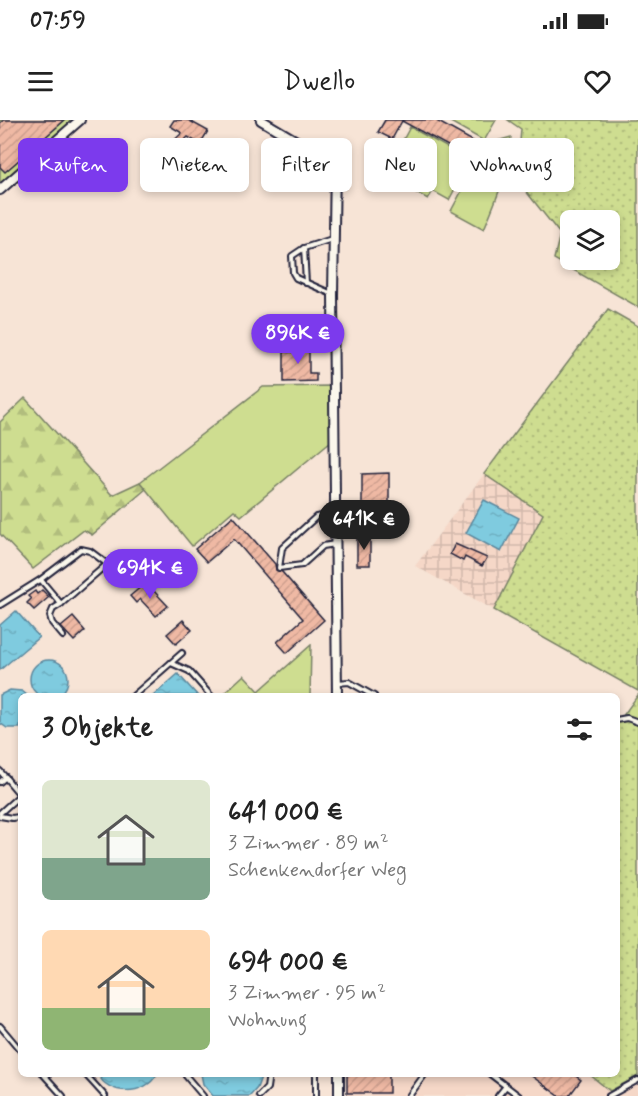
<!DOCTYPE html>
<html lang="de">
<meta charset="utf-8">
<style>
body{margin:0;font-family:Mynerve,sans-serif;background:#f6f6f6;color:#222;height:100vh;display:flex;flex-direction:column;font-size:22px;white-space:nowrap}
*{box-sizing:border-box;margin:0}
p{font-size:20px;color:#767676}
.icon{flex:none;width:33px;height:33px;fill:none;stroke:currentColor;stroke-width:2;stroke-linecap:round;stroke-linejoin:round}
.map{position:relative;flex:1;overflow:hidden}
.sheet{position:absolute;left:18px;top:573px;width:602px;height:384px;display:flex;flex-direction:column;background:#fff;border-radius:9px;box-shadow:0 3px 9px #0003}
.sheet>*{flex:none}
.guide{position:absolute;left:18px;top:18px;width:603px;height:54px;display:flex;gap:12px}
.tools{position:absolute;left:560px;top:90px;display:grid;gap:12px}
.tools a{display:grid;place-items:center;width:60px;height:60px;border-radius:9px;background:#fff;box-shadow:0 3px 9px #0003;font-size:30px}
.price{position:absolute;translate:-50% -51px;padding:0 14px;border-radius:21px;background:#7c3aed;color:#fff;font-size:20px;line-height:39px;filter:drop-shadow(0 2px 3px #0008)}
.price::after{content:'';position:absolute;left:50%;top:36px;width:18px;height:14px;margin-left:-9px;background:inherit;clip-path:polygon(0 0,100% 0,50% 100%)}
.price.active{background:#222;color:#fff}
ul{padding:0;list-style:none}
li{display:flex;align-items:center;gap:18px;height:150px;padding:0 24px}
li span{display:grid;place-items:center;flex:none;width:168px;height:120px;border-radius:9px;color:#555}
li>.icon{margin-inline-start:auto}
span .icon{width:72px;height:72px;fill:#fffc;stroke-width:1}
li b{font-size:26px}
h2{display:flex;justify-content:space-between;align-items:center;height:72px;padding:0 24px;font-size:26px}
.tag{padding:0 21px;border-radius:9px;background:#fff;box-shadow:0 3px 9px #0003;font-size:21px;line-height:54px}
.tag.active{background:#7c3aed;color:#fff}
.status{display:flex;justify-content:space-between;align-items:center;height:42px;padding:0 30px;background:#fff;direction:ltr}
.status svg{height:16px;fill:currentColor}
header{display:flex;justify-content:space-between;align-items:center;height:78px;padding:0 24px;background:#fff;font-size:27px;font-weight:600}
.map>svg:first-child{display:block}
</style>
<div class="status"><b>07:59</b><svg viewBox="0 0 49 12"><path d="M0 12V9h3v3zM5 12V6h3v6zM10 12V3h3v9zM15 12V0h3v12zM26 1h20v11H26zM47 4h2v5h-2z"/></svg></div>
<header><svg class="icon" aria-label="menu" viewBox="0 0 24 24"><path d="M4 6h16M4 12h16M4 18h16"/></svg>Dwello<svg class="icon" aria-label="heart" viewBox="0 0 24 24"><path d="M12 20l-8-8c-3-5 5-10 8-4 3-6 11-1 8 4z"/></svg></header>
<div class="map">
<svg width="638" height="976" viewBox="0 0 638 976">
<defs>
<pattern id="industrial-grid" width="8" height="8" patternUnits="userSpaceOnUse" patternTransform="scale(1.5)"><rect width="8" height="8" fill="#f5d7c7"/><path d="M0 4h8M4 0v8" fill="none" stroke="#d2b8ac"/></pattern>
<pattern id="grass-dots" width="8" height="8" patternUnits="userSpaceOnUse" patternTransform="scale(1.5)"><rect width="8" height="8" fill="#cedd90"/><path d="M2 2h.1M6 6h.1" fill="none" stroke="#b1bd7d" stroke-width="1.8" stroke-linecap="round"/></pattern>
<pattern id="forest-firs" width="22" height="20" patternUnits="userSpaceOnUse" patternTransform="scale(1.5)"><rect width="22" height="20" fill="#cedd90"/><path d="M5 1l3.5 6h-7zM16 11l3.5 6h-7z" fill="#b1bd7d"/></pattern>
<pattern id="water-ripples" width="26" height="14" patternUnits="userSpaceOnUse" patternTransform="scale(1.5)"><rect width="26" height="14" fill="#7fcbdf"/><path d="M2 4q2-2 4 0t4 0M15 11q2-2 4 0t4 0" fill="none" stroke="#6daec0"/></pattern>
<pattern id="building-hatch" width="6" height="6" patternUnits="userSpaceOnUse" patternTransform="scale(1.5)"><rect width="6" height="6" fill="#efb9a4"/><path d="M-1 1l2-2M0 6l6-6M5 7l2-2" fill="none" stroke="#cd9f8e"/></pattern>
</defs>
<rect width="100%" height="100%" fill="#f7e4d6"/>
<filter id="ink" filterUnits="userSpaceOnUse"><feTurbulence type="fractalNoise" baseFrequency=".0167" numOctaves="2"/><feDisplacementMap in="SourceGraphic" scale="12" xChannelSelector="R" yChannelSelector="G"/><feConvolveMatrix kernelMatrix="1 2 1 2 8 2 1 2 1" color-interpolation-filters="sRGB"/></filter>
<g filter="url(#ink)">
<polygon fill="#f5d7c7" points="347,954 588,954 610,971 638,956 638,976 347,976"/>
<polygon fill="url(#industrial-grid)" points="484,354 543,394 494,490 415,446"/>
<g fill="url(#grass-dots)" stroke="#788066" stroke-width="1.5" fill-rule="evenodd">
<path d="M 508,0 L 638,0 L 638,187 L 554,139 L 560,114 L 517,60 L 521,9 ZM 570,100 L 609,100 L 609,140 L 570,140 Z"/>
<polygon points="608,189 638,206 638,571 494,490 543,394 484,354"/>
<polygon points="638,575 638,956 610,971 589,954 616,954 617,604"/>
</g>
<polygon fill="url(#forest-firs)" stroke="#788066" stroke-width="1.5" points="25,278 112,375 140,362 146,369 92,415 84,410 33,449 0,414 0,302"/>
<g fill="#cedd90" stroke="#788066" stroke-width="1.5">
<polygon points="0,0 78,0 0,68"/>
<polygon points="447,0 496,0 484,21"/>
<polygon points="410,7 459,34 456,40 467,46 449,80 433,71 428,79 384,56"/>
<path d="M 511,17 C 509,50 497,78 484,109 L 451,91 L 487,24 Z"/>
<polygon points="330,266 331,321 241,396 234,390 192,426 140,362 263,267"/>
<polygon points="311,525 310,576 221,576 244,555 259,571"/>
</g>
<g fill="url(#water-ripples)" stroke="#5a879d" stroke-width="1.5">
<polygon points="484,380 519,398 501,432 466,413"/>
<polygon points="16,491 39,517 0,550 0,505"/>
<circle cx="49" cy="559" r="19"/>
<polygon points="178,554 198,576 153,576"/>
<polygon points="10,570 22,571 28,576 21,576 20,608 7,608 0,603 0,575"/>
<path d="M 98,954 L 157,954 C 146,976 107,976 98,954 Z"/>
<polygon points="201,954 262,954 257,968 250,976 213,976 203,964"/>
</g>
<g fill="url(#building-hatch)" stroke="#22223b" stroke-width="1.5">
<polygon points="4,0 65,0 5,52 0,47 0,3"/>
<polygon points="174,0 188,0 208,11 200,24 188,17 173,31 168,26 182,13 170,6"/>
<polygon points="385,0 435,0 480,25 472,39 402,1 392,19 378,12"/>
<polygon points="302,220 309,220 309,253 316,253 316,261 284,262 284,232 302,232"/>
<polygon points="389,353 389,393 362,393 362,354"/>
<polygon points="233,396 275,444 276,450 282,452 324,500 287,533 277,522 303,499 234,419 207,442 195,429"/>
<rect x="357" y="417" width="13" height="28"/>
<polygon points="455,424 487,438 482,446 465,437 463,441 450,434"/>
<polygon points="142,466 148,473 152,469 168,486 156,496 140,479 136,483 130,476"/>
<polygon points="42,470 49,477 34,490 27,483 31,479 28,476 35,471 37,474"/>
<polygon points="73,497 85,511 74,521 61,507"/>
<polygon points="183,500 192,510 176,524 167,514"/>
<rect x="347" y="954" width="42" height="19"/>
<polygon points="529,954 573,954 581,960 569,976 559,976"/>
</g>
<g fill="none" stroke-linecap="round" stroke-linejoin="round">
<defs>
<g id="lane">
<polyline points="304,128 306,163"/>
<polyline points="332,174 296,158 293,153 292,136 304,128 332,119"/>
<polyline points="334,394 316,397 282,428 279,448 302,445 323,426 335,424"/>
<polyline points="41,460 61,484 106,445"/>
<polyline points="61,484 53,489 50,496 52,503 63,516"/>
<polyline points="0,485 40,460 81,429 90,431 130,461"/>
<polyline points="171,543 189,551 211,576"/>
<polyline points="337,563 349,562 374,576"/>
<polyline points="133,576 182,533"/>
<polyline points="616,600 627,598 638,602"/>
<polyline points="0,651 21,676"/>
<polyline points="0,662 6,657"/>
<polyline points="0,693 20,675"/>
<polyline points="0,696 12,698 19,697 21,693"/>
<polyline points="0,906 21,931"/>
<polyline points="43,954 63,976"/>
<polyline points="85,954 105,976"/>
<polyline points="490,954 519,976"/>
<polyline points="186,956 203,976"/>
<polyline points="259,976 267,968 269,954"/>
<polyline points="316,976 316,954"/>
<polyline points="409,976 425,954"/>
<polyline points="498,976 506,966"/>
<polyline points="609,976 638,960"/>
</g>
<g id="street">
<polyline points="261,0 335,44 333,175 337,576"/>
<polyline points="0,70 80,0"/>
<polyline points="339,954 339,976"/>
</g>
</defs>
<use href="#lane" stroke="#22223b" stroke-width="8"/>
<use href="#street" stroke="#22223b" stroke-width="12"/>
<use href="#lane" stroke="#fbf7ec" stroke-width="4"/>
<use href="#street" stroke="#fbf7ec" stroke-width="8"/>
</g>
</g>
</svg>
<div class="tools">
<a><svg class="icon" aria-label="layers" viewBox="0 0 24 24"><path d="M12 4l9 5-9 5-9-5zM3 14l9 5 9-5"/></svg></a>
</div>
<b class="price" style="left:298px;top:245px">896K €</b>
<b class="price active" style="left:364px;top:431px">641K €</b>
<b class="price" style="left:150px;top:480px">694K €</b>
<div class="guide">
<a class="tag active">Kaufen</a>
<a class="tag">Mieten</a>
<a class="tag">Filter</a>
<a class="tag">Neu</a>
<a class="tag">Wohnung</a>
</div>
<section class="sheet">
<h2>3 Objekte<svg class="icon" aria-label="filters" viewBox="0 0 24 24"><path d="M4 7h16M4 17h16"/><circle cx="9" cy="7" r="2"/><circle cx="15" cy="17" r="2"/></svg></h2>
<ul>
<li><span style="background:linear-gradient(#dfe7d0 65%,#7fa58c 0)"><svg class="icon" aria-label="home" viewBox="0 0 24 24"><path d="M3 11l9-7 9 7M6 9v11h12V9"/></svg></span><div><b>641 000 €</b><p>3 Zimmer · 89 m²</p><p>Schenkendorfer Weg</p></div></li>
<li><span style="background:linear-gradient(#ffd9b3 65%,#8fb573 0)"><svg class="icon" aria-label="home" viewBox="0 0 24 24"><path d="M3 11l9-7 9 7M6 9v11h12V9"/></svg></span><div><b>694 000 €</b><p>3 Zimmer · 95 m²</p><p>Wohnung</p></div></li>
</ul>
</section>
</div>
